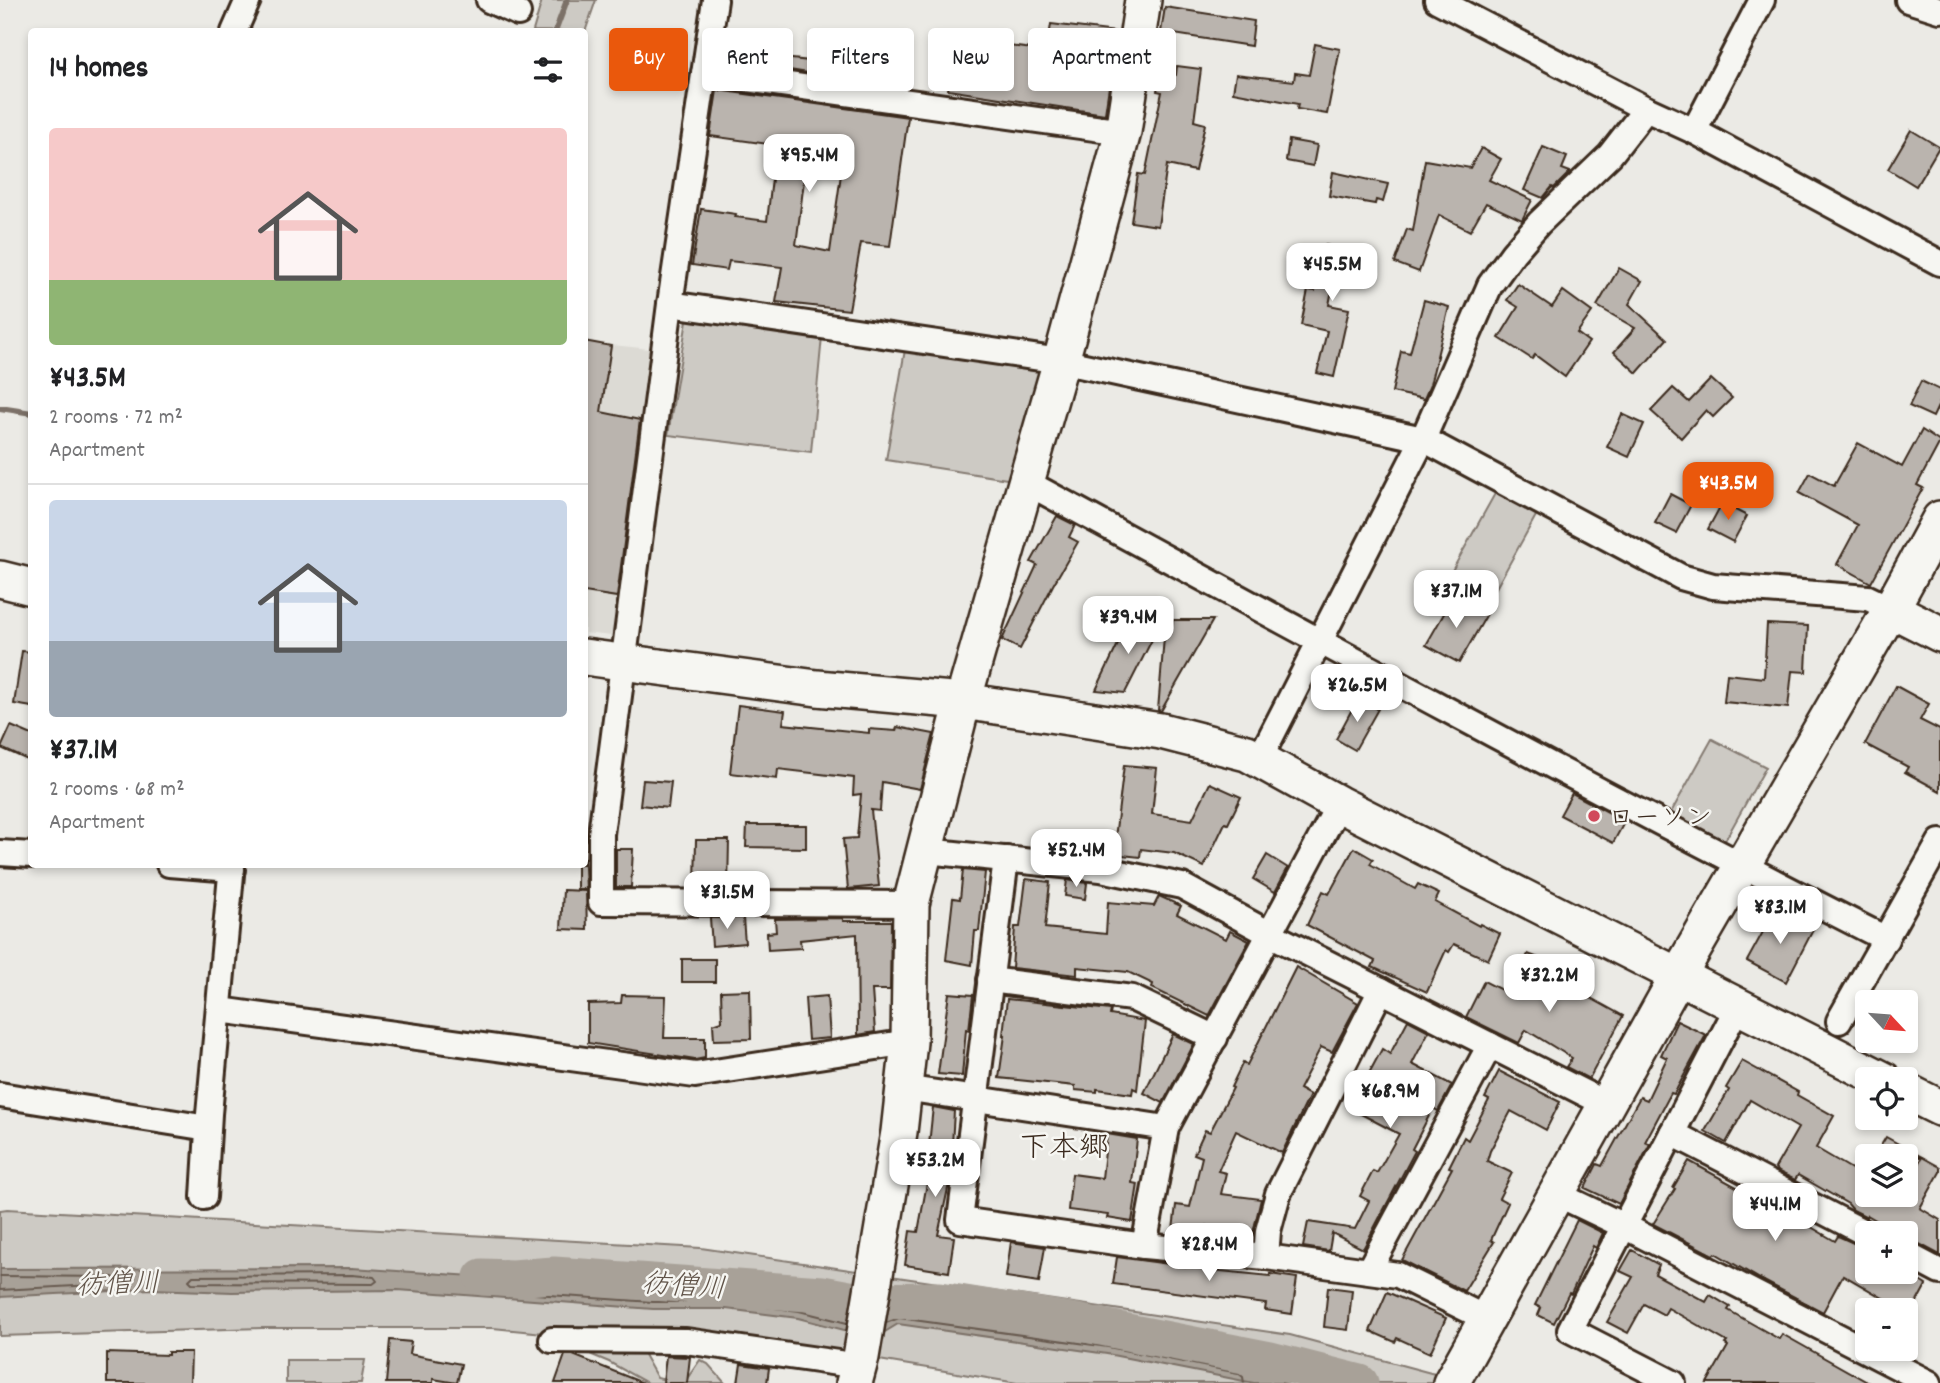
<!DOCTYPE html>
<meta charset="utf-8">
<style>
body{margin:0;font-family:Dekko,"Klee One",sans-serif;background:#f2f2f2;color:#202124;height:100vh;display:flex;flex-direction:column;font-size:26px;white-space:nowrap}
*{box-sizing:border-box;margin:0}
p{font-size:23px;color:#757577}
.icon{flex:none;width:38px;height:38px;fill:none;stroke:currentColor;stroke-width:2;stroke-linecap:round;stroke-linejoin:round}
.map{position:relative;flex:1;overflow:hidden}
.side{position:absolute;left:28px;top:28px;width:560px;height:840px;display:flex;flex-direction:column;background:#fff;border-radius:7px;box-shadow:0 4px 10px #0003}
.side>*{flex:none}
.banner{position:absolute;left:609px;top:28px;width:665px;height:63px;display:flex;gap:14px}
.needle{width:46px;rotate:116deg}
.controls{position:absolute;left:1855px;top:990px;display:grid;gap:14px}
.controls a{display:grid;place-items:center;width:63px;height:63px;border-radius:7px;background:#fff;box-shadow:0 4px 10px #0003;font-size:35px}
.price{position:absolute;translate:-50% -60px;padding:0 16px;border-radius:14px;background:#fff;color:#222;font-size:23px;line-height:46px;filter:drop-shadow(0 2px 4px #0008)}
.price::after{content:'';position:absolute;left:50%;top:42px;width:21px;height:16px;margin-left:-10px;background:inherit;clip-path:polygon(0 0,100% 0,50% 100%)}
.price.on{background:#ea580c;color:#fff}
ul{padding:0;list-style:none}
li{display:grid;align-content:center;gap:14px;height:371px;padding:0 21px}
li+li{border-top:2px solid #e0e0e0}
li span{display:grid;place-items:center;height:217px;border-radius:7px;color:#555}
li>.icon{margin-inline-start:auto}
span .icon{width:126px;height:126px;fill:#fffc;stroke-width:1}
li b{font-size:30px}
h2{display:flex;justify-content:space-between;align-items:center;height:84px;padding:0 21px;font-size:30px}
.chip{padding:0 24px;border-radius:7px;background:#fff;box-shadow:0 4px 10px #0003;font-size:24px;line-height:63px}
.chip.on{background:#ea580c;color:#fff}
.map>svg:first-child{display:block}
</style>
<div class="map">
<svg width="1940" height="1383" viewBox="0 0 1940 1383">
<rect width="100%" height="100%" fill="#ebeae5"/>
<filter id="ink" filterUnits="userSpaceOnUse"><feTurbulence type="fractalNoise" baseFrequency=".0143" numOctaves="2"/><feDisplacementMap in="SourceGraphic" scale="14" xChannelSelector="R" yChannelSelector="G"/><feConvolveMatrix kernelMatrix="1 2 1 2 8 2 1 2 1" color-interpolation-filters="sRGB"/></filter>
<g filter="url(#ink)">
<polygon fill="#dcdad4" points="585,342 659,350 620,637 585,633"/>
<g fill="#cdcac4" stroke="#847a71" stroke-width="2">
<polygon points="542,0 596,0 585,32 533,31"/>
<polygon points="688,314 823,326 811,452 668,435"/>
<polygon points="907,338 1061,361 1026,482 886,460"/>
<polygon points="1502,481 1543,503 1485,608 1444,585"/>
<polygon points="1712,739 1766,767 1718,853 1664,825"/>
<polygon points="7,1209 701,1248 1290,1335 1468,1383 1017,1383 861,1357 606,1339 493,1328 262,1328 0,1336 0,1210"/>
<polygon points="623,1345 643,1353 657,1378 678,1383 647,1383 609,1362 585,1352"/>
<polygon points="286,1360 365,1360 361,1383 286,1383"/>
<polygon points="700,1360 708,1364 725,1383 684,1383"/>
</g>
<polygon fill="#a8a198" stroke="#7c7167" stroke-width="2" points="352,1268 488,1277 570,1276 770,1291 870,1302 926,1300 1094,1326 1360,1383 1254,1383 1107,1354 898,1324 875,1338 798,1318 726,1309 653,1309 398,1290 232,1292 151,1289 0,1297 0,1269"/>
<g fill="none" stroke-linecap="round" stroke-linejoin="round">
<g stroke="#675a4f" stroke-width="2">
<polygon points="352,1275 374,1277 377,1281 373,1284 192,1283 189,1280 193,1276"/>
<polyline points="0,1276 113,1277 117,1280 113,1284 0,1290"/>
<polyline points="889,1308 926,1307 1093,1333 1332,1383"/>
<path d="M 847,1323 L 799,1311 L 726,1302 L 653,1302 L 489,1291 L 486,1287 L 489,1284 C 610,1283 730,1293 850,1307"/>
<polyline points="886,1323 899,1318 1108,1347 1238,1373 1243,1377 1244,1383"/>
</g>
<g stroke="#7c7167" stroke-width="6">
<polyline points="555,32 567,0"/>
<polyline points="0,408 32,413"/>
</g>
<polyline stroke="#a8a198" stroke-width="37" points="482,1277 512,1278 554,1275 822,1294 860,1301 940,1300 1071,1321 1270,1360 1360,1383"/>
</g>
<g fill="#bab4ae" stroke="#3b2a1e" stroke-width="2" fill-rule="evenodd">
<polygon points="1165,7 1254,21 1251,46 1161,32"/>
<polygon points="1051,24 1117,32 1105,114 948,90 956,39 1047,51"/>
<polygon points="1315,44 1340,49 1327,114 1297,109 1298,104 1233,92 1236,74 1294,81 1295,73 1309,75"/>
<polygon points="765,56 809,61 808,73 764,66"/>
<polygon points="1177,66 1201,69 1194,121 1205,124 1195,171 1167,165 1158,226 1131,222 1138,174 1145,175 1162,92 1157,91 1160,73 1176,75"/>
<path d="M 717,90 L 908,117 L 890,246 L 861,243 L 849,310 L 776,302 L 782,267 L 729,261 L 727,270 L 692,265 L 701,209 L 736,214 L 735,217 L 767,221 L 776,145 L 710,136 ZM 808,149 L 844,153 L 830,252 L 796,245 Z"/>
<polygon points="1911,130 1939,147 1916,186 1888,169"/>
<polygon points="1289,140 1317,145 1313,166 1286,161"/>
<polygon points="1543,147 1567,157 1562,169 1570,172 1554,188 1552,187 1543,198 1524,190"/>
<polygon points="1481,148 1501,159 1489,180 1532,200 1522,220 1486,203 1470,231 1439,215 1419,272 1395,263 1407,229 1413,231 1425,160 1470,168"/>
<polygon points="1333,172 1388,184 1383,202 1376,200 1375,204 1329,196"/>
<polygon points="1325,245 1375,257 1370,276 1341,269 1341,271 1336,270 1329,305 1349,309 1334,377 1317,373 1327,331 1301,325 1308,290 1315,291"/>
<polygon points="1619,268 1642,281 1629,304 1667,339 1637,373 1614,352 1635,328 1597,306"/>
<polygon points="1518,284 1552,307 1563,291 1592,312 1577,333 1589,342 1565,377 1535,355 1532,359 1499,338 1518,307 1507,300"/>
<polygon points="1424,300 1449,307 1430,385 1424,399 1392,392 1401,351 1410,353"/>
<polygon points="584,341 611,346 601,412 640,420 617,597 584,592"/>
<polygon points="1711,379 1732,398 1713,417 1706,410 1681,438 1651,411 1673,388 1689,402"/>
<polygon points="1921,381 1940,390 1940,402 1933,417 1909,406"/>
<polygon points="1622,414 1644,424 1629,457 1607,447"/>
<polygon points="1922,430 1940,442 1917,485 1923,488 1871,583 1837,564 1858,525 1799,493 1810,473 1834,486 1858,443 1902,467"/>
<polygon points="1670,494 1691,505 1676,533 1655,523"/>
<polygon points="1722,503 1747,516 1733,542 1708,529"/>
<polygon points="1057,516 1075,525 1069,537 1078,542 1053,585 1020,649 1002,640 1037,565 1031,562"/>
<polygon points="1454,596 1487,614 1459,663 1426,645"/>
<polygon points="1130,619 1160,624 1125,693 1096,690"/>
<polygon points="1173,620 1213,620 1161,711 1158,710 1165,625 1172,626"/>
<polygon points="1767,624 1808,626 1806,672 1792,671 1788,708 1724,702 1727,674 1764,678"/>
<polygon points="22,651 32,652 32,707 14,704"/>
<polygon points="1896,686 1929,704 1920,720 1940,730 1940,791 1905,772 1908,767 1865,744"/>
<polygon points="1358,698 1378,709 1355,750 1336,739"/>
<polygon points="738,705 785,711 783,724 869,733 869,729 896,731 897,727 934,734 920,789 882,782 880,811 871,810 879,886 848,889 843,839 857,838 861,794 853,795 854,778 778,769 777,779 730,773"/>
<polygon points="11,726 32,735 32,762 1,748"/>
<polygon points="1124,765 1157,768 1152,814 1192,820 1210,783 1241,797 1228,824 1225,823 1204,867 1174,853 1141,849 1140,857 1113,854"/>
<polygon points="643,780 671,782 668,808 640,805"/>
<polygon points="1572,793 1625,821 1613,843 1560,815"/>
<polygon points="747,825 806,825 806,848 746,847"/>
<polygon points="696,840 729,840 728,888 695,885"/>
<polygon points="584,847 586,889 577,889 577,864 584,864"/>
<polygon points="1354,848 1373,859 1370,864 1415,889 1418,884 1439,894 1435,902 1479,926 1480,924 1500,934 1488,960 1454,944 1449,952 1446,950 1427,992 1372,967 1375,961 1307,925 1323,891 1329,894"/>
<polygon points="616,849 633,849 631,887 616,887"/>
<polygon points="1267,855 1288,868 1275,892 1253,879"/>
<polygon points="963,870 985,872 979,931 975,931 972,965 946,960 953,898 960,899"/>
<polygon points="1026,879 1050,882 1045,928 1106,934 1108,902 1154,906 1159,896 1181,906 1177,914 1226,939 1230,931 1249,941 1209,1016 1152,988 1153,984 1128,972 1077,967 1077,975 1012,968 1015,927 1020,927"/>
<polygon points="1067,880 1087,883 1085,899 1065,896"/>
<polygon points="563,890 586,891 587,930 561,929"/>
<polygon points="1775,910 1813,930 1786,982 1747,961"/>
<polygon points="710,918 743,918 745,943 712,946"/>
<polygon points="843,918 843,921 891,921 890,990 872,990 875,1032 858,1035 857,934 800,940 801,948 768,950 767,933 776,932 775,919"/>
<polygon points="1528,954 1560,966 1555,976 1591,993 1589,997 1623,1016 1589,1079 1566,1067 1572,1058 1526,1030 1519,1043 1466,1017 1484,981 1509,994"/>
<rect x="682" y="959" width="33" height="23"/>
<polygon points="1296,967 1358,1003 1332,1052 1321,1047 1299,1089 1310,1095 1282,1153 1236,1131 1218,1171 1226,1173 1221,1194 1261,1199 1253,1233 1207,1226 1206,1234 1173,1230 1176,1205 1190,1207 1202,1157 1194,1154 1205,1130 1210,1132 1233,1088 1231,1087 1243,1062 1247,1065"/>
<polygon points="750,990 751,1039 714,1040 713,1024 722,1021 721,991"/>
<polygon points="949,993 973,995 969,1030 966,1029 962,1076 938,1074"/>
<polygon points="622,995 666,996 664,1038 705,1038 705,1058 695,1060 588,1043 588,1004 621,1003"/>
<polygon points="827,996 830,1038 808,1040 805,998"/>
<polygon points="1007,999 1111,1010 1110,1015 1145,1021 1137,1090 1133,1088 1132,1094 1097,1089 1097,1092 1075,1090 1075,1086 999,1078 1005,1035 1003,1035"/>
<polygon points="1408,1020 1429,1031 1412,1064 1452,1085 1438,1111 1433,1108 1412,1149 1415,1151 1363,1249 1332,1233 1329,1251 1303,1247 1308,1222 1355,1229 1369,1201 1360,1196 1373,1171 1377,1173 1399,1134 1359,1113 1376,1081 1367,1077 1382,1049 1390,1054"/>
<polygon points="1677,1021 1706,1035 1674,1094 1671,1093 1645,1142 1650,1144 1619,1204 1585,1188 1597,1164 1602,1166 1640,1097 1647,1100 1667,1058 1661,1055"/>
<polygon points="1173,1034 1194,1044 1163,1103 1144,1093"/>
<polygon points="1742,1061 1798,1092 1797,1095 1834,1116 1816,1148 1867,1178 1867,1195 1906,1195 1906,1185 1922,1157 1940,1167 1940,1172 1920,1208 1940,1220 1940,1255 1906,1237 1906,1234 1900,1234 1867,1215 1867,1217 1853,1210 1848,1204 1798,1175 1795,1180 1779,1172 1775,1168 1798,1128 1750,1100 1726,1143 1705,1131 1729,1090 1726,1088"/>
<polygon points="1499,1071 1560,1102 1546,1130 1511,1111 1490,1151 1487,1161 1512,1173 1499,1198 1508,1203 1491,1240 1494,1242 1464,1291 1402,1260 1452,1168 1449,1167 1464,1137 1468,1140 1489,1100 1485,1098"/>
<polygon points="933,1107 954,1111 950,1179 938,1235 954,1237 949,1272 905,1265 910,1231 918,1232 927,1183 925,1183"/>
<polygon points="1107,1134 1137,1139 1132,1183 1138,1184 1132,1222 1107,1218 1108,1215 1068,1210 1072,1174 1102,1178"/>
<polygon points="1886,1137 1922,1157 1874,1157"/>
<polygon points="1689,1161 1762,1201 1764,1198 1785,1208 1784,1211 1835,1241 1838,1236 1867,1249 1867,1272 1905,1272 1926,1285 1912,1311 1880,1311 1886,1300 1843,1275 1823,1312 1760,1279 1715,1253 1713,1255 1653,1224 1675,1189 1673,1188"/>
<polygon points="1577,1220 1603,1233 1596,1248 1593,1246 1571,1294 1569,1293 1554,1323 1538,1315 1541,1308 1535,1305"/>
<polygon points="1011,1242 1045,1247 1039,1282 1006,1277"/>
<polygon points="1632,1250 1659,1265 1655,1274 1706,1302 1710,1295 1730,1307 1728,1310 1779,1339 1782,1334 1869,1383 1707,1383 1728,1346 1725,1344 1727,1342 1668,1308 1664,1315 1644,1304 1628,1333 1607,1322 1633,1277 1620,1271"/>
<polygon points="1117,1257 1221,1271 1270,1276 1270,1274 1297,1278 1292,1314 1265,1310 1266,1304 1113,1284"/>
<polygon points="1328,1287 1352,1290 1348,1330 1324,1327"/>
<polygon points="1387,1292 1446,1318 1430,1353 1397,1338 1395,1342 1370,1331"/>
<polygon points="390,1340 411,1342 409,1354 461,1364 457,1383 433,1379 433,1383 386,1383"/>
<polygon points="168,1352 191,1352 190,1383 107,1383 107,1353 168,1355"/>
<polygon points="565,1355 573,1355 643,1383 555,1383"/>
<polygon points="666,1356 690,1357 687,1383 663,1383"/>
<polygon points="741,1364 769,1368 767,1383 738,1383"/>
</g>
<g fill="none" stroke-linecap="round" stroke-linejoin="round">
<defs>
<g id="street">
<polyline points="489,0 518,13"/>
<polyline points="715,0 670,304 601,834 601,902 911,904"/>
<polyline points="1437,0 1646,109 1694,131 1940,263"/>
<polyline points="1908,0 1940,10"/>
<polyline points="234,32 248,0"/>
<polyline points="704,73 1123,132"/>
<polyline points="1694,131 1762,0"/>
<polyline points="670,304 1061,361 1423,439 1681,577 1713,586 1868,598 1891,609"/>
<path d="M 1026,482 C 1311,637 1596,792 1886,939"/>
<polyline points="1259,760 1423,439 1490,285 1513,253 1539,223 1610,155 1646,109"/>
<polyline points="926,851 1101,869 1182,886 1270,934 1606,1104"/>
<polyline points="0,853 32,855"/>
<polyline points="1006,859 960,1220 1144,1246 1266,1257 1398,1275 1487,1319"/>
<polyline points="169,864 232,869"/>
<polyline points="990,980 1132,998 1215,1038"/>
<polyline points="220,1010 695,1075 909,1042"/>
<polyline points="1839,1021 1940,842"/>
<polyline points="904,1088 1166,1128"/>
<polyline points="0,1095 208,1128"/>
<polyline points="1672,1133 1867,1234"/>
<polyline points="1557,1194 1624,1226 1929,1383"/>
<polyline points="204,1197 209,1114 232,864"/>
<polyline points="1144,1246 1166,1128 1339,804"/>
<polyline points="1906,1254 1940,1272"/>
<polyline points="1266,1257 1268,1231 1278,1194 1381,990"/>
<polyline points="1369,1270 1490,1045"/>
<polyline points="552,1340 686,1341 859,1366"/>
<polyline points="1673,1383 1570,1330 1738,1006"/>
</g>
<g id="secondary">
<polyline points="0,579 32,587"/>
<polyline points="1891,609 1940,634"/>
<polyline points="584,657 817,688 963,701 1161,731 1247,753 1339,804 1884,1080"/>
<polyline points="1906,1091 1940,1108"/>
<polyline points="854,1383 861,1357 899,1132 909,1042 911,904 963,701 1061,361 1123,132 1143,0"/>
<polyline points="1451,1383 1678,976 1891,609 1940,519"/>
</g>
</defs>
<use href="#street" stroke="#3b2a1e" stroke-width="30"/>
<use href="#secondary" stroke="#3b2a1e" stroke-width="40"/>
<use href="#street" stroke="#f6f6f2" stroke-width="24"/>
<use href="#secondary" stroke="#f6f6f2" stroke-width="35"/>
</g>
</g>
<circle fill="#d1495b" stroke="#f6f6f2" stroke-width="2.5" cx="1594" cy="816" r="7"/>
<g text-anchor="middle" stroke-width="5" stroke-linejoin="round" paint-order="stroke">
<g font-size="26" fill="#3b2a1e" stroke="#f6f6f2" text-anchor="start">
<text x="1608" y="825">ローソン</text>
</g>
<g font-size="28" font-style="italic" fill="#615449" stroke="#f6f6f2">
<text transform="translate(118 1282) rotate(-2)" y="10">彷僧川</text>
<text transform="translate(684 1284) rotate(4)" y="10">彷僧川</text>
</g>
<g font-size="30" fill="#3b2a1e" stroke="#f6f6f2">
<text x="1064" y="1156">下本郷</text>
</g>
</g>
</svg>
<div class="controls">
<a><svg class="needle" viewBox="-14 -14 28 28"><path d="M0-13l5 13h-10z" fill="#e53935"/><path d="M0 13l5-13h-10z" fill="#757577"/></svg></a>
<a><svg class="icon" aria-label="locate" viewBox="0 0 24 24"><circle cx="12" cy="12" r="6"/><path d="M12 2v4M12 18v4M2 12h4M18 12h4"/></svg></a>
<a><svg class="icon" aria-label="layers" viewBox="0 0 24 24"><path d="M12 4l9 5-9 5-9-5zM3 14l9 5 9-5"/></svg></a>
<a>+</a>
<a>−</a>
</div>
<b class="price" style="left:809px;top:194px">¥95.4M</b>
<b class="price" style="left:1332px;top:303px">¥45.5M</b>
<b class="price on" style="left:1728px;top:522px">¥43.5M</b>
<b class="price" style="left:1456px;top:630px">¥37.1M</b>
<b class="price" style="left:1128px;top:656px">¥39.4M</b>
<b class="price" style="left:1357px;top:724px">¥26.5M</b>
<b class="price" style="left:1076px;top:889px">¥52.4M</b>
<b class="price" style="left:727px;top:931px">¥31.5M</b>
<b class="price" style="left:1780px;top:946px">¥83.1M</b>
<b class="price" style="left:1549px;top:1014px">¥32.2M</b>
<b class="price" style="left:1390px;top:1130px">¥68.9M</b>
<b class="price" style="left:935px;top:1199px">¥53.2M</b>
<b class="price" style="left:1775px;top:1243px">¥44.1M</b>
<b class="price" style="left:1209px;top:1283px">¥28.4M</b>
<div class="banner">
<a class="chip on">Buy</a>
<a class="chip">Rent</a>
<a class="chip">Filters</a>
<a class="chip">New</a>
<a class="chip">Apartment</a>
</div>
<section class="side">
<h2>14 homes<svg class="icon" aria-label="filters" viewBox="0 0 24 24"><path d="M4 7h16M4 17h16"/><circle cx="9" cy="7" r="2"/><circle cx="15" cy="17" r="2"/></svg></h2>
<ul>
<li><span style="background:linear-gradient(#f6c9c9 70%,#8fb573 0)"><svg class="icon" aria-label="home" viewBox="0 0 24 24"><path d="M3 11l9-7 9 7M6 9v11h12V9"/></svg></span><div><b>¥43.5M</b><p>2 rooms · 72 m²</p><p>Apartment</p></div></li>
<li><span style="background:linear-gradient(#c9d6e8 65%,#9aa5b1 0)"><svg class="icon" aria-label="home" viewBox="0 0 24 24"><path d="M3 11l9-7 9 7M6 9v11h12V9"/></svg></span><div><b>¥37.1M</b><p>2 rooms · 68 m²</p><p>Apartment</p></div></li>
</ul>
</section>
</div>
